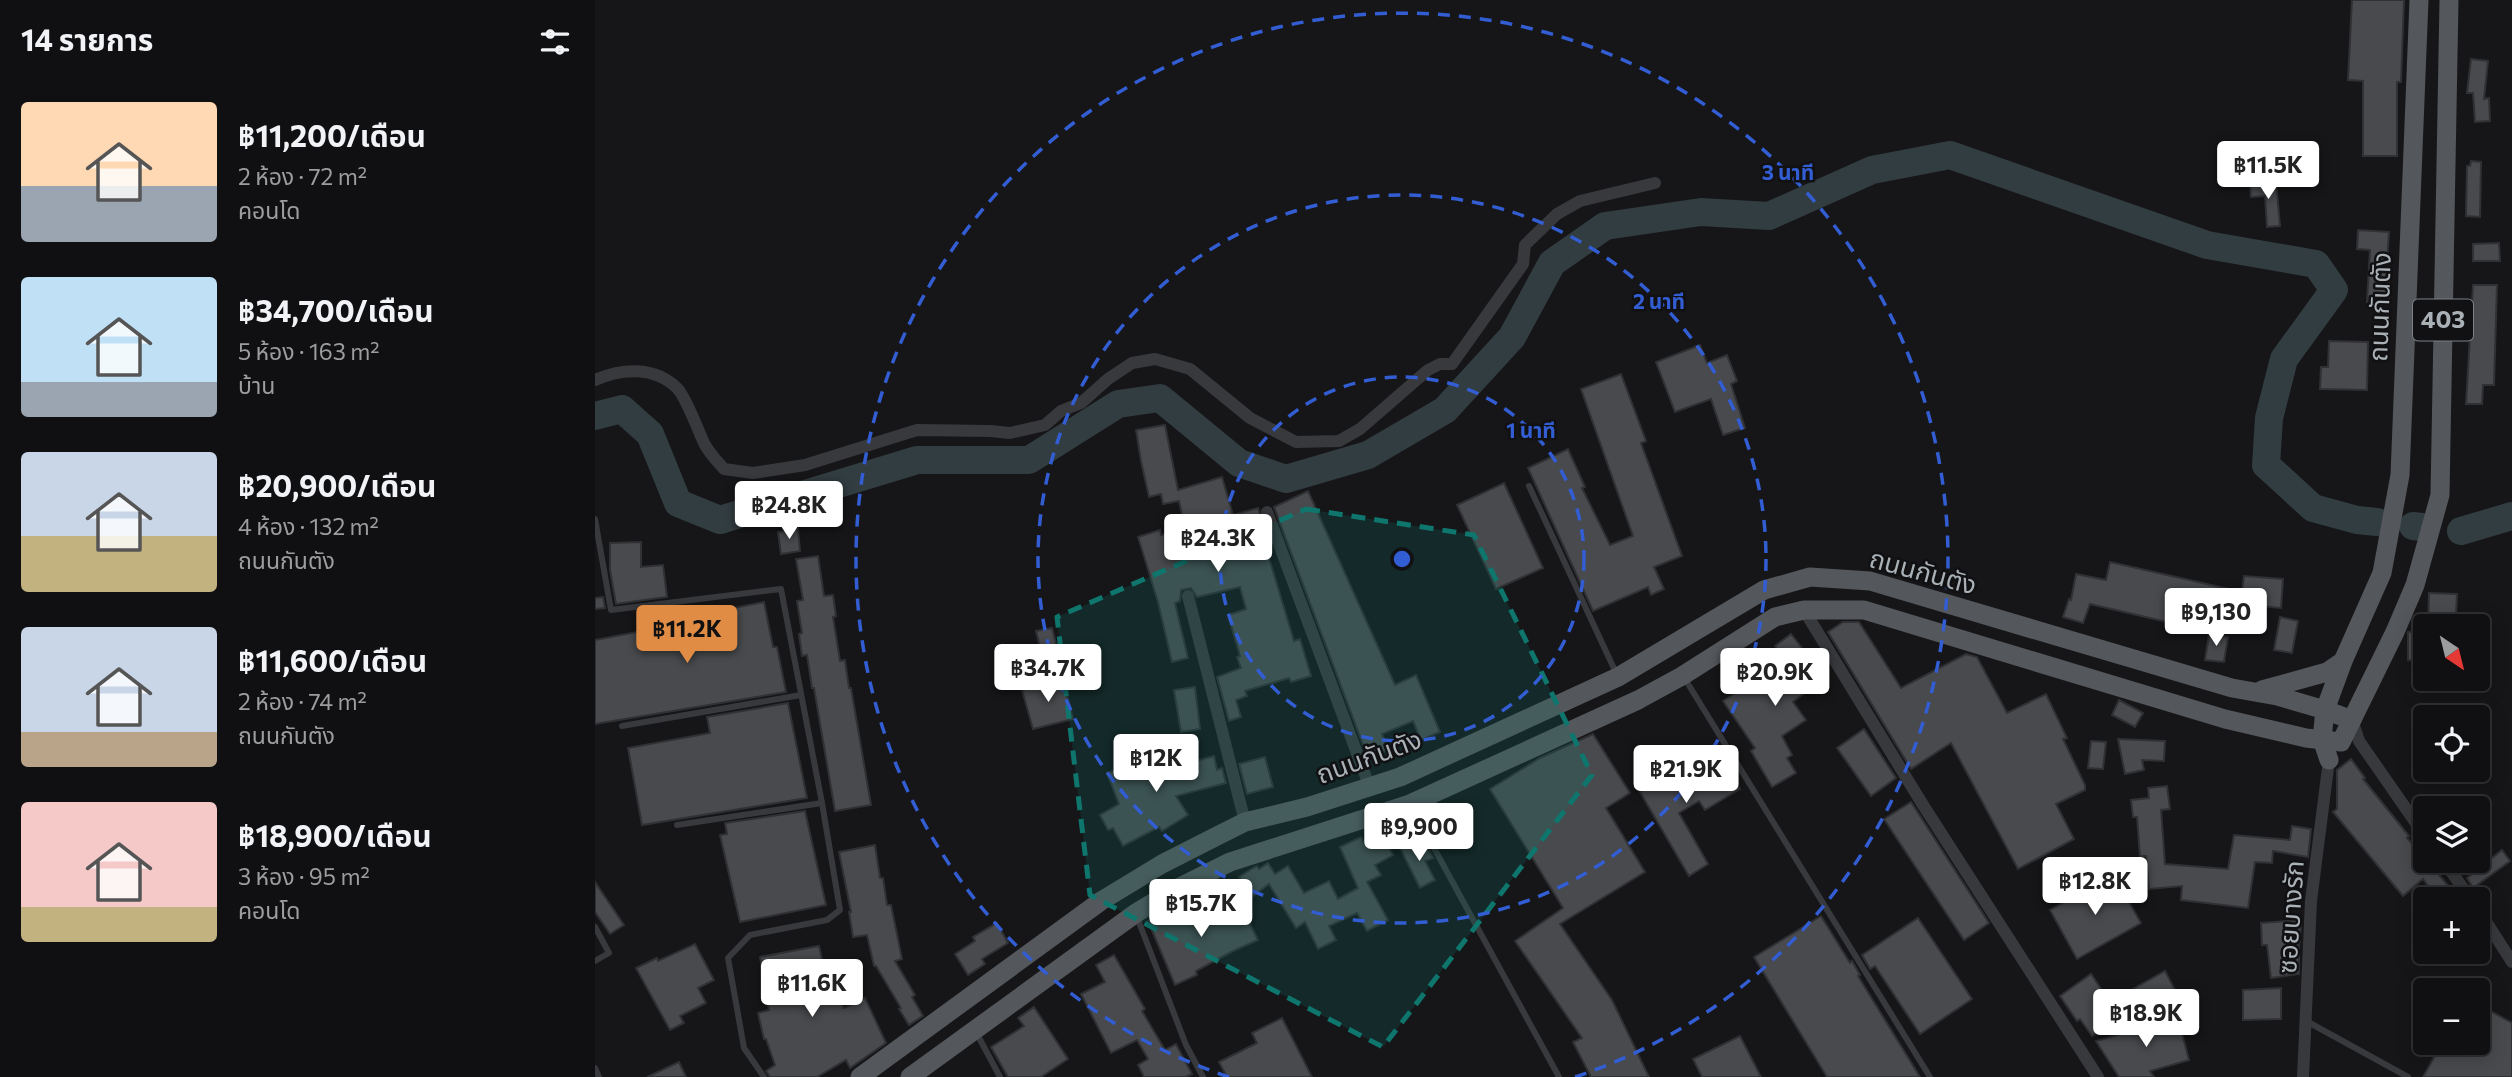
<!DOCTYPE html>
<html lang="th">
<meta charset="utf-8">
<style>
body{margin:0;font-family:Commissioner,"Noto Sans Thai",sans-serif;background:#19191b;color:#f1f3f6;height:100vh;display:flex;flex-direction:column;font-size:26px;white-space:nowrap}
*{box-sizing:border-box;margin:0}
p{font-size:23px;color:#9c9d9f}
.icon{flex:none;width:38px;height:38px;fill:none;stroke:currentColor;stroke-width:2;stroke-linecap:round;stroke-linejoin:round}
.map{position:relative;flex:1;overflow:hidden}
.panel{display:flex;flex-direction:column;background:#101012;width:595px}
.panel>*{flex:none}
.needle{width:46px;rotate:145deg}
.tools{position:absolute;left:1818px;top:614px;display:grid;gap:14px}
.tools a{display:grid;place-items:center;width:77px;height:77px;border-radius:7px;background:#101012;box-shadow:0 4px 18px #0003,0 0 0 2px #303032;font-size:35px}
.price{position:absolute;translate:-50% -60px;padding:0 16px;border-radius:7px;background:#fff;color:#222;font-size:23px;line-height:46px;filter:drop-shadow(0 2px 4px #0008)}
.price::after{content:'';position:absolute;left:50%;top:42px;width:21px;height:16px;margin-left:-10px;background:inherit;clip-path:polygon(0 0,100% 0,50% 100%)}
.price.active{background:#e18c45;color:#111}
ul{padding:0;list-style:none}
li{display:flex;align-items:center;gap:21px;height:175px;padding:0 21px}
li span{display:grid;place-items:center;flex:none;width:196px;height:140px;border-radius:7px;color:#555}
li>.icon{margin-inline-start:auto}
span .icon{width:84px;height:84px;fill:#fffc;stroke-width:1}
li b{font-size:30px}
h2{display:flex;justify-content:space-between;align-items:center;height:84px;padding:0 21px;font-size:30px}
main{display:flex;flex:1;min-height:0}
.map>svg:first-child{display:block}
</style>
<main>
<section class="panel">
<h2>14 รายการ<svg class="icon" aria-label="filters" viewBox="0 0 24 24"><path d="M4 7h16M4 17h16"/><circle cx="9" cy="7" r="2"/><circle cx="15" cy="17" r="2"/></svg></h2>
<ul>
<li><span style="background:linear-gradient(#ffd9b3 60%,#9aa5b1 0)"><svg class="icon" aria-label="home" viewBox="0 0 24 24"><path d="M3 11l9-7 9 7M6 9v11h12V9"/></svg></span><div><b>฿11,200/เดือน</b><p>2 ห้อง · 72 m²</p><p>คอนโด</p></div></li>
<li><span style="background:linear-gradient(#bfe0f5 75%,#9aa5b1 0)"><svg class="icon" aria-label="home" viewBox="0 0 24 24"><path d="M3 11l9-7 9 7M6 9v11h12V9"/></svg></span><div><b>฿34,700/เดือน</b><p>5 ห้อง · 163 m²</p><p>บ้าน</p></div></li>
<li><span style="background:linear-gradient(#c9d6e8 60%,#c2b280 0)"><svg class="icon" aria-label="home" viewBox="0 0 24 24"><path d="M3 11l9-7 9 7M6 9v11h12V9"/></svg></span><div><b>฿20,900/เดือน</b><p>4 ห้อง · 132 m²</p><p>ถนนกันตัง</p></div></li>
<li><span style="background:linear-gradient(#c9d6e8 75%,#b9a48a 0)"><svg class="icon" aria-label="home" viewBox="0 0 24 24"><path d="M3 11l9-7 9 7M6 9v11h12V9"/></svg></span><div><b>฿11,600/เดือน</b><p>2 ห้อง · 74 m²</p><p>ถนนกันตัง</p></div></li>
<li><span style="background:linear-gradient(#f6c9c9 75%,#c2b280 0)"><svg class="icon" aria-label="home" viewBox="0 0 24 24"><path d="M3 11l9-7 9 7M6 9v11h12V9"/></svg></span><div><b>฿18,900/เดือน</b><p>3 ห้อง · 95 m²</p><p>คอนโด</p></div></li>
</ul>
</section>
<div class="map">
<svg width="1917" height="1077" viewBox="0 0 1917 1077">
<rect width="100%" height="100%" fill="#161618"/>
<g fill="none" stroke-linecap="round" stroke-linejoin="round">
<g stroke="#323d41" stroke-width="28">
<polyline points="0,416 27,409 55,434 83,503 125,520 322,460 434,460 523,404 565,398 644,463 691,479 773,455 850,410 917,337 957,263 1010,226 1106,212 1174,216 1277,170 1355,155 1612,245 1721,264 1739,290 1689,359 1674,418 1671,465 1718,508 1762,520 1782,522"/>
<polyline points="1818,526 1827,527"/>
<polyline points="1866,531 1917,516"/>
</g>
</g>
<g fill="#484a4d" stroke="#303134" stroke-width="2">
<polygon points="1757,0 1809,0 1806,82 1802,82 1802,156 1768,156 1768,81 1753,80"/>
<polygon points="1876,59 1893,61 1889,99 1894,98 1895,121 1880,122 1878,93 1872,93"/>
<polygon points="1876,161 1886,162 1885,217 1871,216 1872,166 1875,166"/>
<polygon points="1681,182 1685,226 1672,227 1670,196 1656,197 1655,185"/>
<polygon points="1763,230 1794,232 1791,278 1794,278 1794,302 1772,302 1775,250 1762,249"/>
<polygon points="1904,243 1905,261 1878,261 1878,244"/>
<polygon points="1878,285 1902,285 1899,385 1888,385 1887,404 1871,404"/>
<polygon points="1734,341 1773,342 1772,390 1725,389 1726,367 1733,367"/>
<polygon points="1105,345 1112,363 1132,355 1142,381 1136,384 1150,428 1128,435 1116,399 1080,412 1061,362"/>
<polygon points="1026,374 1051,441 1046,443 1087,556 1059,567 1069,589 1056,595 1053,587 998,611 933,468 973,449 990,487 987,488 1015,545 1038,536 986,389"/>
<polygon points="570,425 583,490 627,477 638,515 663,508 672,536 668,538 699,641 705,639 716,676 696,682 694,678 650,691 652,696 641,700 646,717 634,721 622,677 646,668 642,657 645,656 633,615 651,609 645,587 602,597 596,588 586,590 585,601 580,603 593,658 577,662 563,602 543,537 565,530 566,535 590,529 584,501 568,504 566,494 554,497 546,461 541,430"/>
<polygon points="909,483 948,568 901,589 862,505"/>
<polygon points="713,491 800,685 821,675 845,732 826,740 818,721 787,734 793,750 773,758 679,507"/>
<polygon points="203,529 205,551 186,554 183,532"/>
<polygon points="46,542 46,567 68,565 72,597 21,604 15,570 15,543"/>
<polygon points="223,556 229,596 238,595 241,616 238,617 245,661 250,660 254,688 256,688 276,805 240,811 219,688 217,688 212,655 207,656 204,634 207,633 202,601 208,600 201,559"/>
<polygon points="1515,562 1647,592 1649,576 1688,579 1686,608 1630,603 1623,634 1495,604 1488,623 1468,617 1474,599 1476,600 1481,574 1511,580"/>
<polygon points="1834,593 1862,594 1861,615 1878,614 1879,626 1833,626"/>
<polygon points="8,597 10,608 0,609 0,598"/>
<polygon points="169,602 178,647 182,647 191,692 0,724 0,640 95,622 94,617"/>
<polygon points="1685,617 1703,621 1697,653 1679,650"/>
<polygon points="1248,622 1264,622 1306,688 1371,654 1382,657 1412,713 1451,694 1472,738 1468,739 1490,785 1490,790 1461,804 1479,839 1423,869 1356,743 1316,769 1233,632"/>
<polygon points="457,628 462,648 446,651 441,631"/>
<polygon points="1813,632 1830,633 1830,660 1813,660"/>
<polygon points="1196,634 1230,677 1198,702 1211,720 1187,736 1197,755 1192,758 1201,773 1177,787 1156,751 1160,748 1128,701 1190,660 1180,646"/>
<polygon points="1614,634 1633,637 1629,662 1610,660"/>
<polygon points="468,680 478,719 438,729 427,690"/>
<polygon points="600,687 605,729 586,732 579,690"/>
<polygon points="1524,700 1548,713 1540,727 1517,715"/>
<polygon points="193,703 212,798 47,825 33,748 115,733 112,717"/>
<polygon points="1269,729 1301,778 1276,796 1242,748"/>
<polygon points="998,734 1035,793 1011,808 1050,872 965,924 1017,1000 1054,1077 996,1077 978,1042 987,1038 920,941 968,908 895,789 945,758"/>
<polygon points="1523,739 1570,741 1569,761 1547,760 1549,770 1530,774"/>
<polygon points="1496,741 1511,742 1508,769 1493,768"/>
<polygon points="1107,752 1125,782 1137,775 1145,789 1110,810 1104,801 1084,813 1113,864 1094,876 1045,792 1076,774 1074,771"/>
<polygon points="582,756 583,766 619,756 622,770 627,768 631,783 581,796 593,815 567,831 564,827 528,846 518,828 513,830 505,815 524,804 512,773 530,766"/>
<polygon points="670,757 678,787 652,794 644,764"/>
<polygon points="1756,759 1770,778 1768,779 1814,836 1812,838 1864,898 1843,900 1828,879 1808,896 1738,812 1742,809 1742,770"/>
<polygon points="1572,786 1575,809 1566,810 1570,864 1633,869 1639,835 1695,840 1697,826 1716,829 1713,857 1678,851 1677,863 1660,862 1653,908 1586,900 1587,886 1554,889 1551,856 1545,856 1542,817 1538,817 1536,800 1554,798 1553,788"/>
<polygon points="1316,802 1394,923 1369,940 1289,819"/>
<polygon points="210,811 231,905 145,922 125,835 132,834 130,823"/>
<polygon points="787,834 798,855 780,865 786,875 772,882 793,920 772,931 762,913 734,926 741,940 723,949 710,922 701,928 674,884 658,896 644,877 658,868 662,866 664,869 673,863 680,874 693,866 709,893 734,881 743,899 763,888 745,847 766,837 770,844"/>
<polygon points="820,840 824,849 831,845 838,858 830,861 840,880 825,888 805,848"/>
<polygon points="280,845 285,878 288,878 292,905 296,905 307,959 300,961 320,995 317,997 328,1016 314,1025 304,1009 306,1008 281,966 279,966 272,935 258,937 254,912 256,912 244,852"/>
<polygon points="1907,850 1915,861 1878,888 1872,878"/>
<polygon points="1518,874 1546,923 1482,959 1455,910"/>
<polygon points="0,882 29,925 15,934 0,912"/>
<polygon points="644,902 663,940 638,951 601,971 602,975 580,985 553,921 575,912 580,924 608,909 613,917"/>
<polygon points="1226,916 1255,963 1257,961 1265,975 1263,976 1325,1077 1232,1077 1159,957"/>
<polygon points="1323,918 1377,999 1325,1034 1280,966 1275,969 1267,955"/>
<polygon points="1706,920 1705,942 1704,942 1704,974 1676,978 1672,945 1667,945 1666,923"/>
<polygon points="402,923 413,943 387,959 390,964 373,975 360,954 380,941 378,937"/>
<polygon points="100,944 119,980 103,988 111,1003 85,1016 89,1023 75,1030 41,968 62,958 63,961"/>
<polygon points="224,946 236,999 243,996 249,1008 270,998 291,1043 255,1068 251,1060 222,1077 175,1077 171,1071 180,1065 171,1039 169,1039 163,1013 174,1010 165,957"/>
<polygon points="519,955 550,1009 547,1011 570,1050 581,1044 597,1074 591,1077 549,1077 543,1065 553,1059 542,1040 516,1053 486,994 510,982 501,965"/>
<polygon points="1570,971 1580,990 1497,1036 1485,1019 1482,1021 1465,996 1496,974 1515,1002"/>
<polygon points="1686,988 1686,1019 1648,1020 1648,990"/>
<polygon points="1883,1004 1917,1023 1917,1077 1828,1077 1847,1043 1883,1043"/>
<polygon points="439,1007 473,1059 446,1077 413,1077 396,1047 429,1026 423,1018"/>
<polygon points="687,1018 717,1077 632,1077 624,1062 662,1043 657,1033"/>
<polygon points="1583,1018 1594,1060 1555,1071 1559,1077 1524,1077 1501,1041"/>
<polygon points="1145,1036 1166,1077 1107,1077 1098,1059"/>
<polygon points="84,1062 91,1077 52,1077"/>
</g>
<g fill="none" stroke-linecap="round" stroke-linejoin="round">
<g stroke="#37393c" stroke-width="6">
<polyline points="934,486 1022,675"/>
<polyline points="0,519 16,610 186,589 227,803 245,910 232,920 155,935 133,958 149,1048 169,1077"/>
<polyline points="1090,679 1335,1077"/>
<polyline points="27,726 206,695"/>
<polyline points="816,806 964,1077"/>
<polyline points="82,825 227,803"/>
<polyline points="542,917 591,1045 608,1077"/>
<polyline points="0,927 14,953 0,961"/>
<polyline points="1713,1022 1813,1077"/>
<polyline points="381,1032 405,1077"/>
<polyline points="0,1068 4,1077"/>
</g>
<g stroke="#37393c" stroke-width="12">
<path d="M 0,380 C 27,368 59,366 82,388 C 91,397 103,430 109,443 C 114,453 122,461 129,469 L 158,473 L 210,465 L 322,430 L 395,431 L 415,433 L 450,425 L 466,411 L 486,403 L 513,379 L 537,363 L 560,359 L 595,369 L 655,418 L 701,442 L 744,441 L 765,429 L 833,370 L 845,364 L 857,364 L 928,264 L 930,245 L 962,214 L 985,201 L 1060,183"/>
<polyline points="672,512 775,788"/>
<polyline points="593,596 650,822"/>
<polyline points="1209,610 1328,805 1503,1077"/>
<polyline points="1757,720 1764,741 1830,836"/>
<polyline points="1849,861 1876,900"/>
<polyline points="1883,909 1917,962"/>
<polyline points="1708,1077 1716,901 1734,760"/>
</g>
<g stroke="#54575b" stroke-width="19">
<polyline points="1667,690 1732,672 1748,661"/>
<polyline points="1734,760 1727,739 1730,710 1757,720"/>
<polyline points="265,1077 506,901 567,864 624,835 650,822 712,807 805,777 1023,677 1169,590 1215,577 1275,581 1637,688 1682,696 1730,710 1748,661 1787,573 1805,475 1824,0"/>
<polyline points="315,1077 541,913 581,889 635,862 815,804 1043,700 1087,676 1180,617 1209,610 1269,610 1630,719 1711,738 1746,742 1800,632 1820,585 1845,495 1854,0"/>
</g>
</g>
<path fill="#0f766e" fill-opacity="0.2" stroke="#0f766e" stroke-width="5" stroke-dasharray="14 9" stroke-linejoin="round" d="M 711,509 L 879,535 L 997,775 L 788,1047 L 495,895 L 462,617 Z"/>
<g fill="none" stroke="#325dd3" stroke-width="3.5" stroke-dasharray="12 9">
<circle cx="807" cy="559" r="182"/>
<circle cx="807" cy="559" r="364"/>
<path d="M634 1077A546 546 0 1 1 980 1077"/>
</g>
<g text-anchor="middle" stroke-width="5" stroke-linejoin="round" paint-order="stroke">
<rect fill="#111113" stroke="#7b8085" stroke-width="2" x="1818" y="299.5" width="60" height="41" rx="5"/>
<g font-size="24" font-weight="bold" fill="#a9b0b6">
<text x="1848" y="328">403</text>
</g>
<g font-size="26" fill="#a9b0b6" stroke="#111113">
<text transform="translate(1785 307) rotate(-88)" y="9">ถนนกันตัง</text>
<text transform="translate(1328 572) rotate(15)" y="9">ถนนกันตัง</text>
<text transform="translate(774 757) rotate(-20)" y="9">ถนนกันตัง</text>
<text transform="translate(1696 917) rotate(-86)" y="9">ซอยบางรัก</text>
</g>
</g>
<circle cx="807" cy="559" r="10" fill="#325dd3" stroke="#111113" stroke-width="3.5"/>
<g font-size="21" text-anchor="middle" font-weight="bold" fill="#325dd3" stroke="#111113" stroke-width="5" stroke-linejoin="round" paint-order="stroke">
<text x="1193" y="180">3 นาที</text>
<text x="1064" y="309">2 นาที</text>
<text x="936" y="438">1 นาที</text>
</g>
</svg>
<div class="tools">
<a><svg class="needle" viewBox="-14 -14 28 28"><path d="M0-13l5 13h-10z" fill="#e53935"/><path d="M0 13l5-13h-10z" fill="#9c9d9f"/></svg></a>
<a><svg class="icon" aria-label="locate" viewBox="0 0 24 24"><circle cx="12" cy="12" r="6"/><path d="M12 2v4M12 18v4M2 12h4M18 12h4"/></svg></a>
<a><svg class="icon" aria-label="layers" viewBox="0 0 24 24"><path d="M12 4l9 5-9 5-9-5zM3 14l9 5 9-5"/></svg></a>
<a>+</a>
<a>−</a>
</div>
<b class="price" style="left:1673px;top:201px">฿11.5K</b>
<b class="price" style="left:194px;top:541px">฿24.8K</b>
<b class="price" style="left:623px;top:574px">฿24.3K</b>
<b class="price" style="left:1621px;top:648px">฿9,130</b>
<b class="price active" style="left:92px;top:665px">฿11.2K</b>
<b class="price" style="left:453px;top:704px">฿34.7K</b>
<b class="price" style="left:1180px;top:708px">฿20.9K</b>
<b class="price" style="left:561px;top:794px">฿12K</b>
<b class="price" style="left:1091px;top:805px">฿21.9K</b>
<b class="price" style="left:824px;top:863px">฿9,900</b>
<b class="price" style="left:1500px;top:917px">฿12.8K</b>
<b class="price" style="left:606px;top:939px">฿15.7K</b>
<b class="price" style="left:217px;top:1019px">฿11.6K</b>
<b class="price" style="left:1551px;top:1049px">฿18.9K</b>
</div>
</main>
